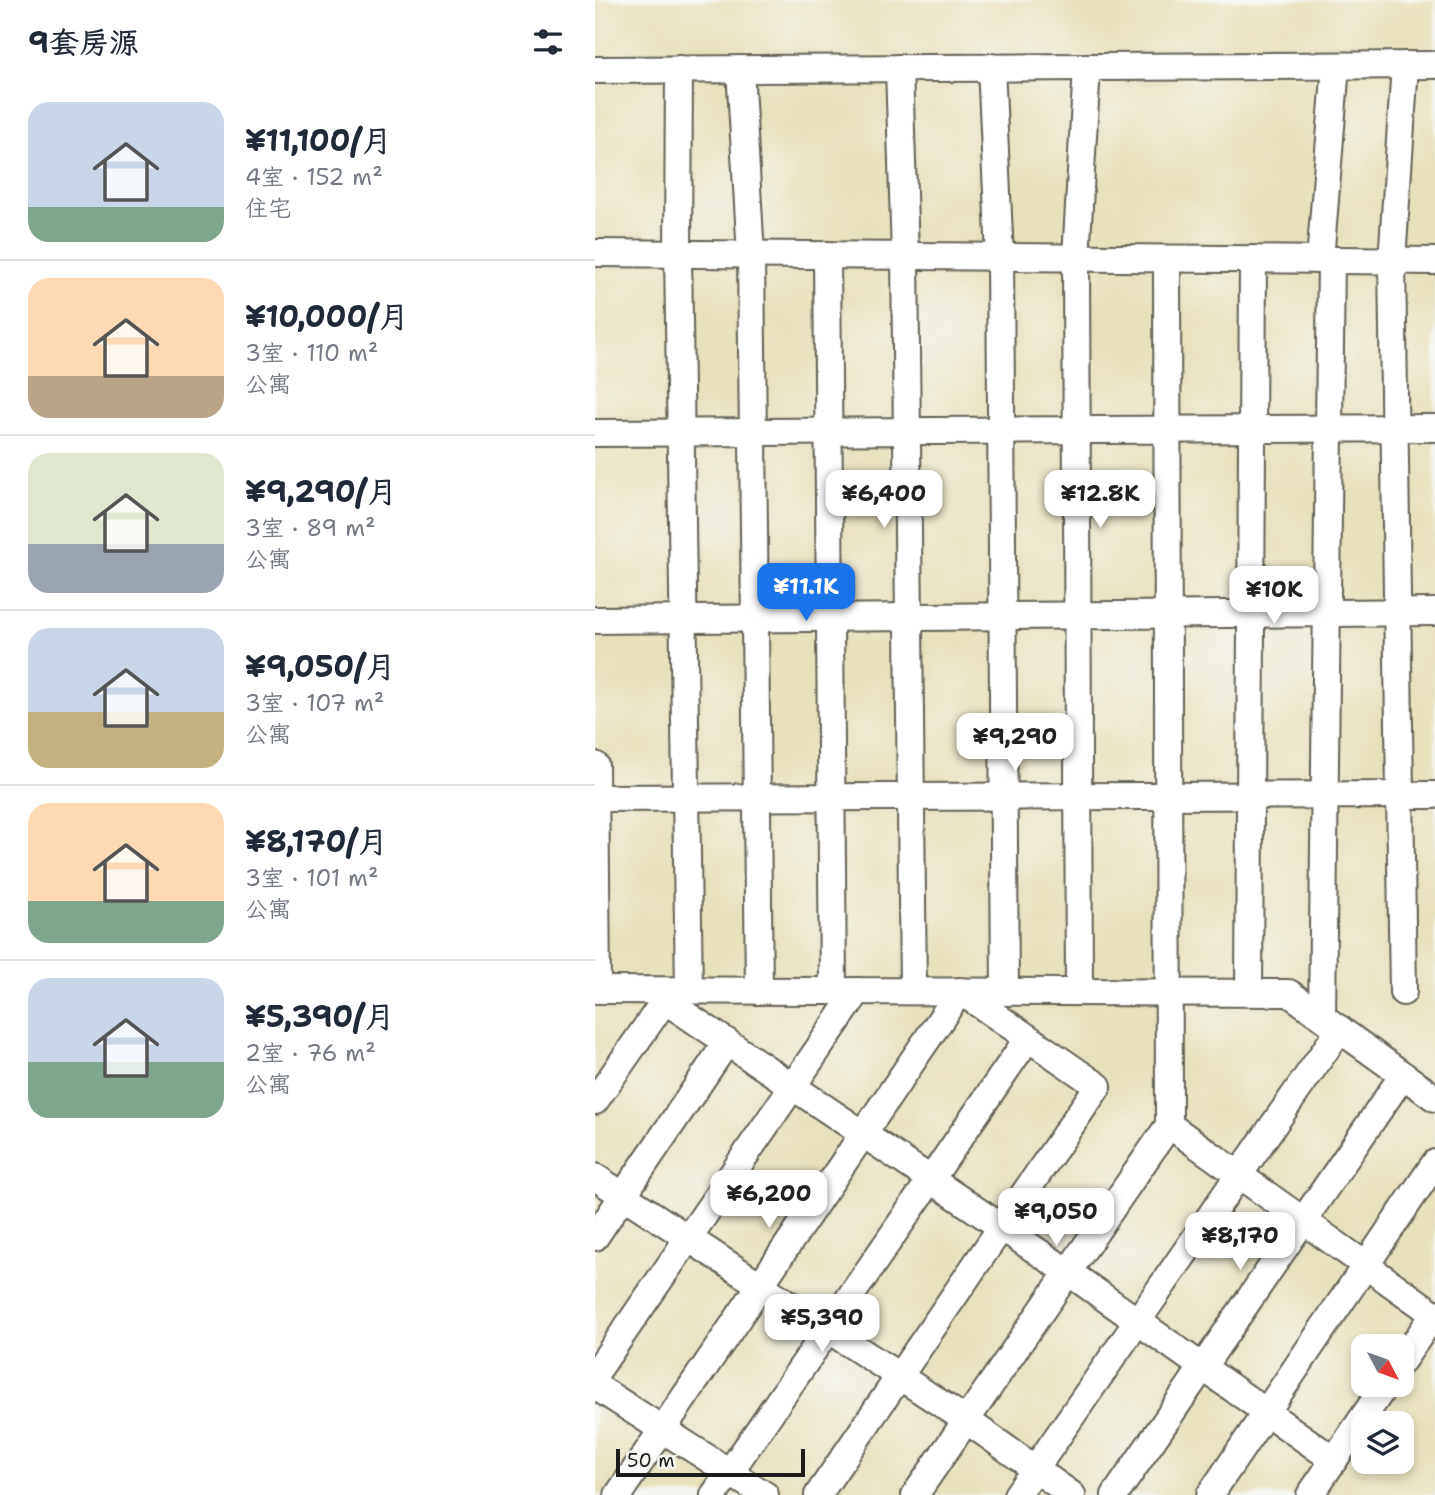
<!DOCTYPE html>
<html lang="zh">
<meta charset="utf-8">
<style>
body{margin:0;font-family:"Shantell Sans","LXGW WenKai TC",sans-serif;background:#f6f6f7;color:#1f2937;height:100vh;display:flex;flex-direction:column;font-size:26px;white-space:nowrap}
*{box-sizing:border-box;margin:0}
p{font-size:23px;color:#747a83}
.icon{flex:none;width:38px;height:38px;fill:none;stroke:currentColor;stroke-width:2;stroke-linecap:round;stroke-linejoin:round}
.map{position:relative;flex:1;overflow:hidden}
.sheet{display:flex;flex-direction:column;background:#fff;width:595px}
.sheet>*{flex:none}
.needle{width:46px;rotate:131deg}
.fabs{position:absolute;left:756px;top:1334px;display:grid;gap:14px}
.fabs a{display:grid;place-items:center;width:63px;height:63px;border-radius:14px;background:#fff;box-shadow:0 4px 10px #0003;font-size:35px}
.scale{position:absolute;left:21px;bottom:18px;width:189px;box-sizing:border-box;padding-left:7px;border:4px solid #1c1c1c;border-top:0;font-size:19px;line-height:24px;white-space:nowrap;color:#1c1c1c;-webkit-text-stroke:5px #f6f6f2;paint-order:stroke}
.price{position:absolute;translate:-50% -60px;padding:0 16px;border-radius:14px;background:#fff;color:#222;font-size:23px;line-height:46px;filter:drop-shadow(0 2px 4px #0008)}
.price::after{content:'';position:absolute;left:50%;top:42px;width:21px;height:16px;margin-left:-10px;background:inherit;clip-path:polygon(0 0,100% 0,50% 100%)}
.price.on{background:#1a73e8;color:#fff}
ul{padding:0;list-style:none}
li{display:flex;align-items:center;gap:21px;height:175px;padding:0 28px}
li+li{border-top:2px solid #e0e1e3}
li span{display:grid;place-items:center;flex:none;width:196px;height:140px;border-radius:21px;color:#555}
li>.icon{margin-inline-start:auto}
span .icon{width:84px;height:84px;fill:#fffc;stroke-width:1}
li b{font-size:30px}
h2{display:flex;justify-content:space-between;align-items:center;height:84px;padding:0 28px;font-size:30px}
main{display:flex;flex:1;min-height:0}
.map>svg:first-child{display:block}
</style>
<main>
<section class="sheet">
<h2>9套房源<svg class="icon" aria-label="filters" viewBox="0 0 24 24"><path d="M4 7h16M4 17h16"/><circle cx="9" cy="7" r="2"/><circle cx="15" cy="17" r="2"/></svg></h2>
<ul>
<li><span style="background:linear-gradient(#c9d6e8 75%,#7fa58c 0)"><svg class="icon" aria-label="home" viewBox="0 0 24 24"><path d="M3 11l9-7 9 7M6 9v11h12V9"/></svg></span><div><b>¥11,100/月</b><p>4室 · 152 m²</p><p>住宅</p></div></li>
<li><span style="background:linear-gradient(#ffd9b3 70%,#b9a48a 0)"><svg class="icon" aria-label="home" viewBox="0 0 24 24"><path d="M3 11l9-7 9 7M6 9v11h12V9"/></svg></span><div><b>¥10,000/月</b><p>3室 · 110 m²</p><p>公寓</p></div></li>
<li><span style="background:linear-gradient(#dfe7d0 65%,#9aa5b1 0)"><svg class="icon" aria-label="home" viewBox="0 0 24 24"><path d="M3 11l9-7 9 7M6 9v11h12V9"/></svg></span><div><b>¥9,290/月</b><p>3室 · 89 m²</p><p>公寓</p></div></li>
<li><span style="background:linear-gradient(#c9d6e8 60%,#c2b280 0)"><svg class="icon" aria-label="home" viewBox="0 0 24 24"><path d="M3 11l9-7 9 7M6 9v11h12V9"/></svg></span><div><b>¥9,050/月</b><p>3室 · 107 m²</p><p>公寓</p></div></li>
<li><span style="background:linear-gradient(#ffd9b3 70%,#7fa58c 0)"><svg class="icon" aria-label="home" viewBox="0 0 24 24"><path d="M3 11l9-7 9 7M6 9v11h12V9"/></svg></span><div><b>¥8,170/月</b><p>3室 · 101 m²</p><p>公寓</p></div></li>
<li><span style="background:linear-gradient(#c9d6e8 60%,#7fa58c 0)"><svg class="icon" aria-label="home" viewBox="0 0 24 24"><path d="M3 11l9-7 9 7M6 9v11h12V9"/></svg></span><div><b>¥5,390/月</b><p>2室 · 76 m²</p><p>公寓</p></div></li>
</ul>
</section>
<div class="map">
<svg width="840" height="1495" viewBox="0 0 840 1495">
<rect width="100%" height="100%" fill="#f6f6f2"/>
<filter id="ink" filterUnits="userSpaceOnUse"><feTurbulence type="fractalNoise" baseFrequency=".0143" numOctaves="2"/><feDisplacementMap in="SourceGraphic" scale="14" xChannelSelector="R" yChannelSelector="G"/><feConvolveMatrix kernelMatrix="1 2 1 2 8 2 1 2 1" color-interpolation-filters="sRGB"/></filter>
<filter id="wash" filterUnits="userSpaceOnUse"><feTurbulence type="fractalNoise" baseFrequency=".00686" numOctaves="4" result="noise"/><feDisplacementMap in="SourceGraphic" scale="28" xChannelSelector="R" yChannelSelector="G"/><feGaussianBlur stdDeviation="1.57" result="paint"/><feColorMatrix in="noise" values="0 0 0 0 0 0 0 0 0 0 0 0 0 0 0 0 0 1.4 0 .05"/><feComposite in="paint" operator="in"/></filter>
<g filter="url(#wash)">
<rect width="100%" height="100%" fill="#e8e1be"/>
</g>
<g filter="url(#ink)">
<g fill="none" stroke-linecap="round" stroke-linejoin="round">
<defs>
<g id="minor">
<polyline points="396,67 405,257 410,992"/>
<polyline points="304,68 310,256 318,991"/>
<polyline points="84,69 83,254 94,991"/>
<polyline points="145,69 156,255 164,991"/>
<polyline points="0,70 840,65"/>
<polyline points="0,253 840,261"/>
<polyline points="232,255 238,991"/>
<polyline points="725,260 741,66"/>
<polyline points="0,433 840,428"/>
<polyline points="0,620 840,612"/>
<polyline points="0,765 2,990"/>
<polyline points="0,798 840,795"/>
<polyline points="0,990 694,993 840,1098"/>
<polyline points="56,991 473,1272 739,1460"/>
<polyline points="484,992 481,258 492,67"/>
<polyline points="654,992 658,259"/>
<polyline points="808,992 797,261 810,65"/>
<polyline points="727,1016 736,260"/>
<polyline points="0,1101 70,1000"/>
<polyline points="574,1125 839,1314"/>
<polyline points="0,1177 371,1420 477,1495"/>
<polyline points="0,1237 132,1042"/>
<polyline points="807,1361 840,1313"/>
<polyline points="0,1374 263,991"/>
<polyline points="0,1386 170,1495"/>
<polyline points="23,1495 365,991 503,1086 223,1495"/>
<polyline points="119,1495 433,1038"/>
<polyline points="320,1495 574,1125 572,259"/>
<polyline points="422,1495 745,1029"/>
<polyline points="520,1495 808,1075"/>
<polyline points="615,1495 840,1163"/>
<polyline points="715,1495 791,1384"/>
</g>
</defs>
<use href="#minor" stroke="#636155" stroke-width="30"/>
<use href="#minor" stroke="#fff" stroke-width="26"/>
</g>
</g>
</svg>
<div class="fabs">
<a><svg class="needle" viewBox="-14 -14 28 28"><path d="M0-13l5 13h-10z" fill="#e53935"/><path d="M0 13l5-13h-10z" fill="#747a83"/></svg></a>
<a><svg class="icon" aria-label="layers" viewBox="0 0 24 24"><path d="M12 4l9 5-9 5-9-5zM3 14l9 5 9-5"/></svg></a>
</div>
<div class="scale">50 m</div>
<b class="price" style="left:289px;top:530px">¥6,400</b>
<b class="price" style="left:505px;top:530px">¥12.8K</b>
<b class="price on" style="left:211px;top:623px">¥11.1K</b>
<b class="price" style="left:679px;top:626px">¥10K</b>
<b class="price" style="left:420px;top:773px">¥9,290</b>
<b class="price" style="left:174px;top:1230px">¥6,200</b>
<b class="price" style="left:461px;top:1248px">¥9,050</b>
<b class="price" style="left:645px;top:1272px">¥8,170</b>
<b class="price" style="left:227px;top:1354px">¥5,390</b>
</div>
</main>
